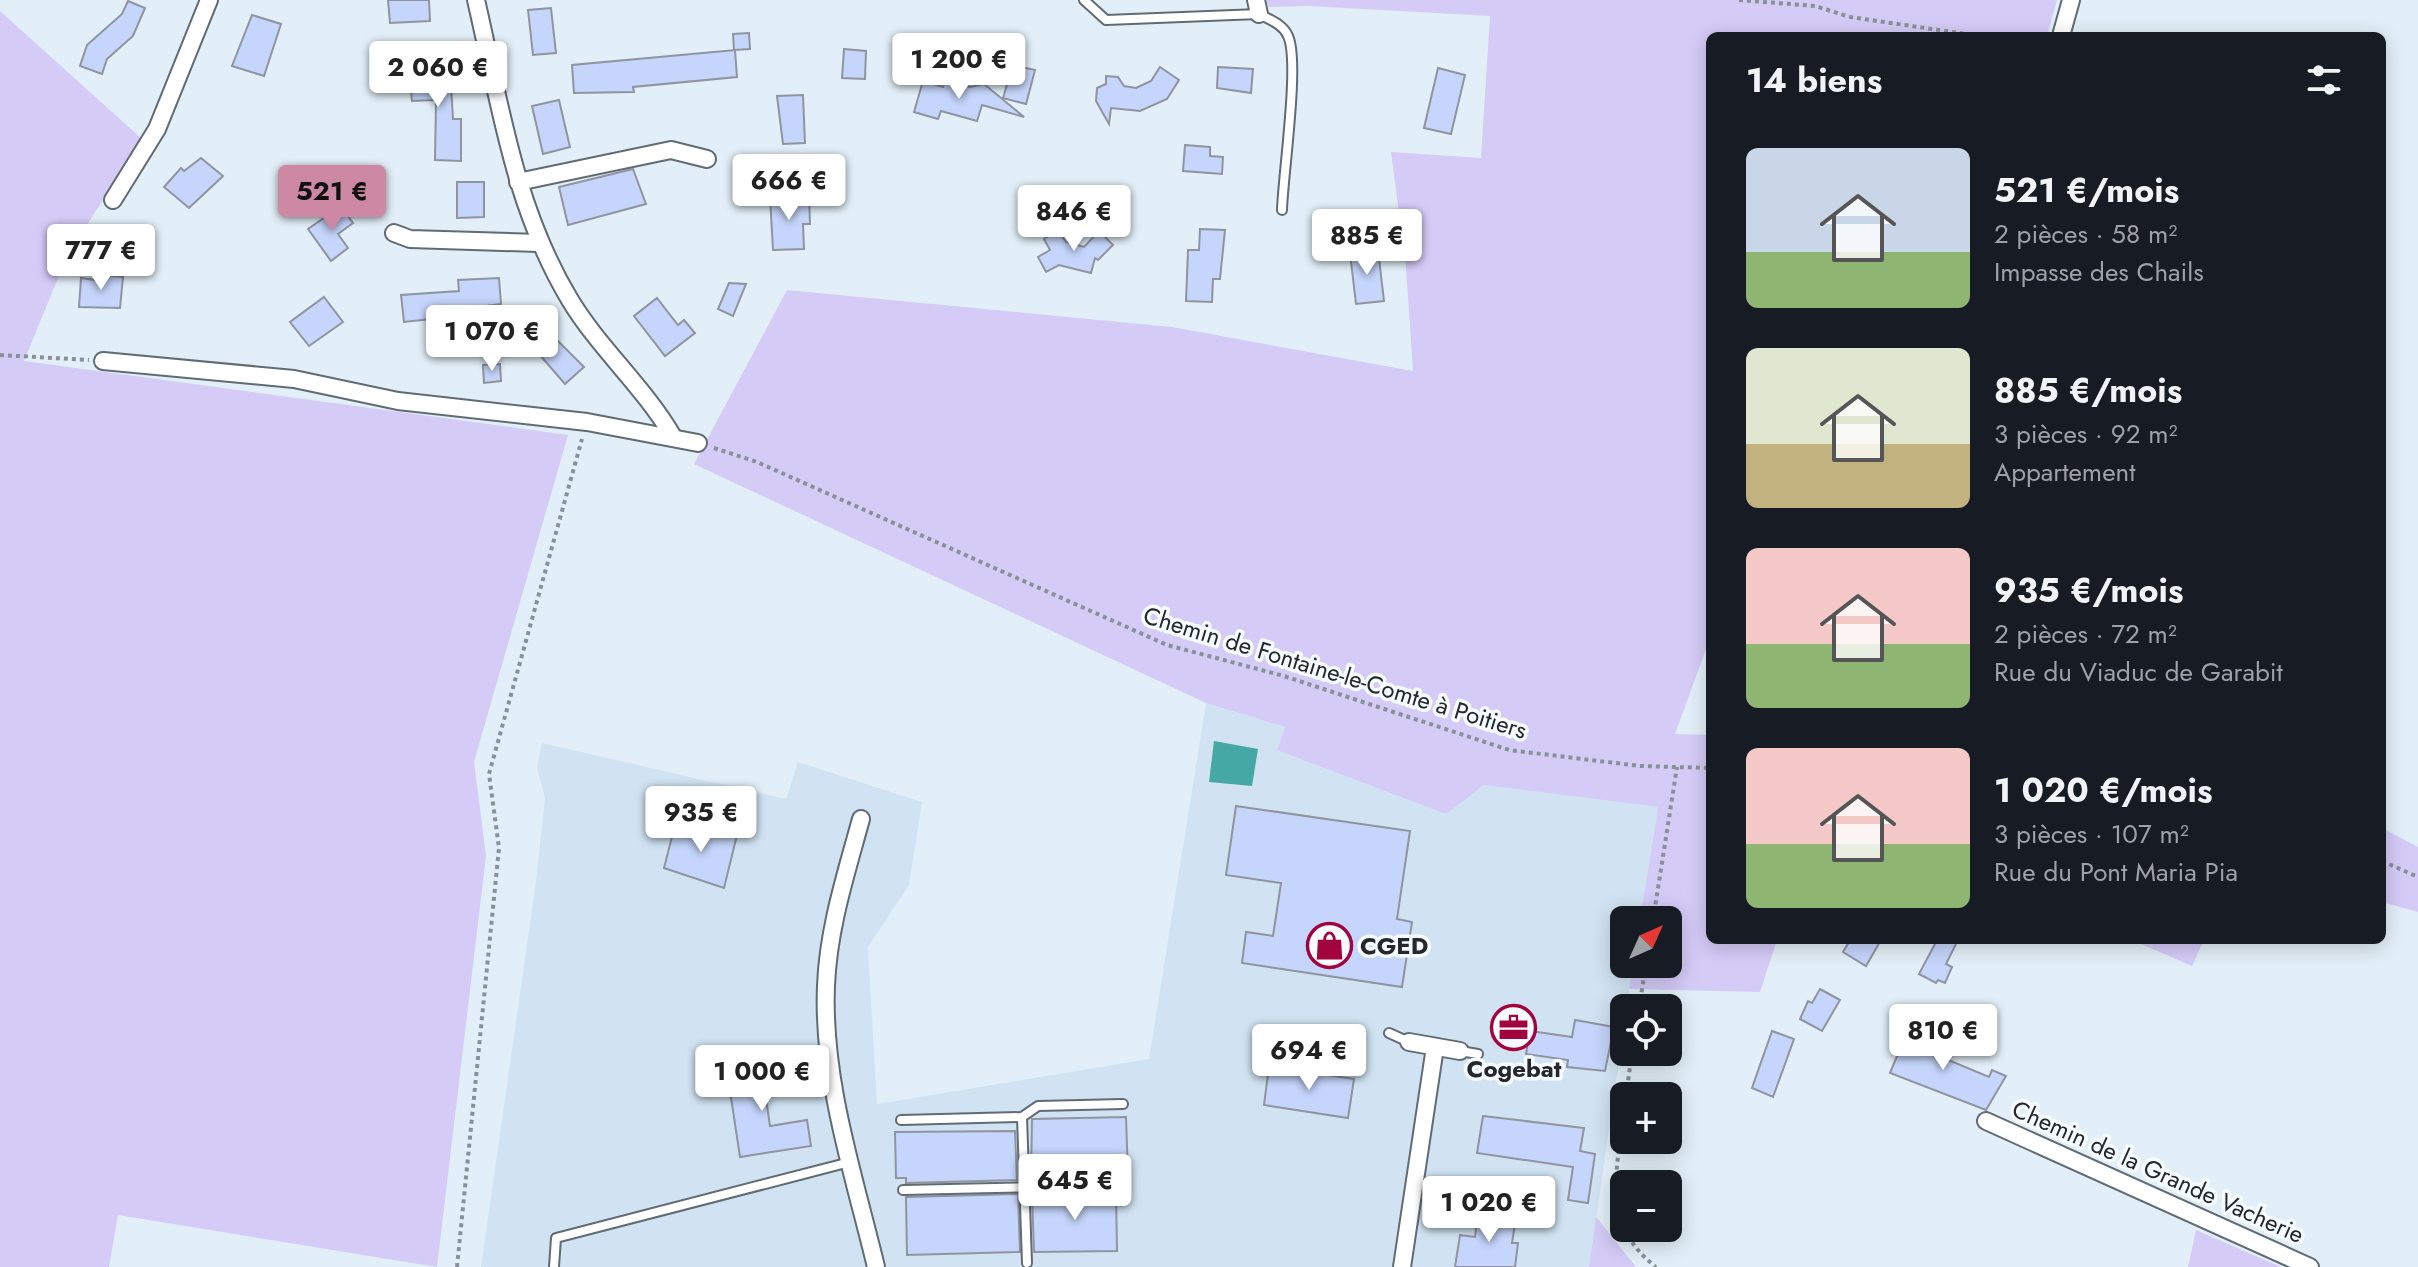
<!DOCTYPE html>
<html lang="fr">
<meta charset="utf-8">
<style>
body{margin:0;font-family:Jost,sans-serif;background:#20242c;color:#f1f3f6;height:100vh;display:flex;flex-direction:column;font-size:30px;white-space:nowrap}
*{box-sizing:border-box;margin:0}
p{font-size:26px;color:#9ea1a6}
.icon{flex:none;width:44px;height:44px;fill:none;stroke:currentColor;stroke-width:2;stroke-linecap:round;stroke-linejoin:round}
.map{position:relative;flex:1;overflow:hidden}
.details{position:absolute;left:1706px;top:32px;width:680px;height:912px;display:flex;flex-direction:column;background:#171b24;border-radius:12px;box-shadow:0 4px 20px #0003}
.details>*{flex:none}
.needle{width:52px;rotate:45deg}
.fabs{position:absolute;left:1610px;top:906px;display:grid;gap:16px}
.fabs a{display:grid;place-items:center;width:72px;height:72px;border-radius:12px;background:#171b24;box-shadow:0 4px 20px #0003;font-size:40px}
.price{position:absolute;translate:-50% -68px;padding:0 18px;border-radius:8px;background:#fff;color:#222;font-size:26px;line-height:52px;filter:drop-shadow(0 2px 4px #0008)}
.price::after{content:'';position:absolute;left:50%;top:48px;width:24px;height:18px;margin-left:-12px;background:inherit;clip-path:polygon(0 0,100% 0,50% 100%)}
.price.current{background:#cd88a3;color:#111}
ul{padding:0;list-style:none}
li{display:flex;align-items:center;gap:24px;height:200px;padding:0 40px}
li span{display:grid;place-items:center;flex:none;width:224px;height:160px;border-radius:12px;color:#555}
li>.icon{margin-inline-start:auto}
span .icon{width:96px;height:96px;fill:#fffc;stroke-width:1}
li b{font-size:34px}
h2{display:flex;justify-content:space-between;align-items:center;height:96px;padding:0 40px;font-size:34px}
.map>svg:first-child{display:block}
</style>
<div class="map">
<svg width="2418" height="1267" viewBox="0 0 2418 1267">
<rect width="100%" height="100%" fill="#e3eff8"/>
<polygon fill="#d1e3f2" points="1206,703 1285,727 1277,750 1484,785 1658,807 1640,920 1624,920 1624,964 1633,964 1589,1267 481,1267 536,881 545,798 537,767 542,743 786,799 798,762 922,802 909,885 868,947 877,1104 1149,1059"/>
<g fill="#d4cbf7">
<polygon points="1267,0 2057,0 2047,36 1710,36 1710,638 1675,734 1710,735 1710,940 1777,940 1760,992 1629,989 1633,964 1668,964 1668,920 1640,920 1658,807 1484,785 1446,814 1277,750 1285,727 1206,703 694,464 787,290 1172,327 1413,371 1406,267 1391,152 1481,158 1490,16 1309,6 1268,7"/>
<polygon points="0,11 142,139 67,256 24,361 568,435 474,762 486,856 437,1267 118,1215 109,1267 0,1267"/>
<polygon points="2382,828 2418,847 2418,912 2382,902"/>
<polygon points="2132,940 2204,940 2192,966"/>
<polygon points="1596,1217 1636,1267 1637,1267 1589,1267"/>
<polygon points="2196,1230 2281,1267 2188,1267"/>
</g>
<polygon fill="#45a8a4" points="1214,741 1258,749 1252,786 1209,782"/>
<g fill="#c5d5fb" stroke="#8f949f" stroke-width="2">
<polygon points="388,0 429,0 430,21 390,23"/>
<polygon points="128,1 145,8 133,36 107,59 102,74 80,66 87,45 122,14"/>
<polygon points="551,8 556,53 533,55 528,10"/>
<polygon points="252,15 281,24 264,76 232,66"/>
<polygon points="749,33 750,49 734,50 733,34"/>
<polygon points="844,49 866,51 865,79 842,78"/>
<polygon points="735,50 737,77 633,87 634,92 574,93 572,65"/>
<polygon points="443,63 444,86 451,85 453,119 461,119 461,161 435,160 436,100 412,101 409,66"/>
<polygon points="1013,65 1035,70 1026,104 1003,98"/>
<polygon points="1160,67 1179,80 1167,99 1140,111 1111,108 1109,124 1096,101 1097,88 1106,84 1106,76 1118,77 1124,86 1136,88 1151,81"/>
<polygon points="1218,67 1253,69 1251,93 1217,88"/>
<polygon points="1438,68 1465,75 1451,134 1424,128"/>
<polygon points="945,80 970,87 984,84 1024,117 982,105 977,121 941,111 938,119 914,112 923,81 943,87"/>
<polygon points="803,95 805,143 783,144 777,96"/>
<polygon points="559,100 570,147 543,154 532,106"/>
<polygon points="1185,145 1210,147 1210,156 1223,157 1222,174 1183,171"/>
<polygon points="201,158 223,176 189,208 164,187 181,168 184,171"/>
<polygon points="633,169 646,204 568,225 559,187"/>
<polygon points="457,182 484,182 484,217 457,218"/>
<polygon points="809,196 810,224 803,224 804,249 773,250 770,197"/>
<polygon points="337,209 343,209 353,223 338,234 348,248 331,261 308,229"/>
<polygon points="1102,228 1101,233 1113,245 1098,260 1095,258 1091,273 1059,265 1046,272 1038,257 1050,250 1044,239 1058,230 1066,242 1084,247"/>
<polygon points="1200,229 1225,230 1220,279 1213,279 1212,302 1186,301 1188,250 1199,250"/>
<polygon points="1378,250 1384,301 1356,304 1350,253"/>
<polygon points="96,274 123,277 120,308 79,307 81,278 95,280"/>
<polygon points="499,278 501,304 440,312 440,318 404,322 401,295 459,291 458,280"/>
<polygon points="729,283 746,284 733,316 718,309"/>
<polygon points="324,297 343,322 309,346 290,322"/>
<polygon points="657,298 678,325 684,320 695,333 665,356 634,316"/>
<polygon points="556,339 584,367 565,384 539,354"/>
<polygon points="500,364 501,381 484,383 483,365"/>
<polygon points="1236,806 1410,831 1397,919 1412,922 1402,987 1242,963 1246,932 1273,936 1281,883 1226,875"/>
<polygon points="675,825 737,835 724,888 664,868"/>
<polygon points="1850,940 1881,940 1866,966 1843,952"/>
<polygon points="1937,940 1958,940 1946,964 1952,967 1945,983 1938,980 1936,983 1919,974"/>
<polygon points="1820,989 1840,1000 1822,1031 1800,1019 1808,1001 1812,1003"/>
<polygon points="1502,1014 1531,1018 1530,1031 1572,1037 1575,1020 1614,1027 1605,1071 1567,1067 1568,1060 1526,1054 1528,1042 1498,1038"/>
<polygon points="1910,1025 1936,1035 1929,1052 1989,1077 1992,1070 2006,1076 1986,1110 1890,1073"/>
<polygon points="1772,1031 1794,1039 1773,1097 1752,1088"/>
<polygon points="780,1063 784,1088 765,1091 770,1126 807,1120 811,1146 740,1157 727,1071"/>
<polygon points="1269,1066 1354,1079 1348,1118 1264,1105"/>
<polygon points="1483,1116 1584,1128 1580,1151 1595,1154 1588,1203 1568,1200 1573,1167 1477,1153"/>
<polygon points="1126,1117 1128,1177 1031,1180 1032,1119"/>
<polygon points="1015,1131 1017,1180 906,1183 906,1178 896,1178 895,1132"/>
<polygon points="1116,1192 1117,1251 1034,1252 1032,1194"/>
<polygon points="1018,1194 1020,1252 907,1255 906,1197"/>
<polygon points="1478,1213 1516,1218 1512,1243 1518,1243 1515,1267 1455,1267 1460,1235 1475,1237"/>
</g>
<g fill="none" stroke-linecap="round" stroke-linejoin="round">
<defs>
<g id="lane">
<path d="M 1084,0 L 1106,20 L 1259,14 C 1270,20 1283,24 1288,36 C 1300,62 1283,174 1282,210"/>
<polyline points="1389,1033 1409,1042"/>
<polyline points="1460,1051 1478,1054"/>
<polyline points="1022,1117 1027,1263"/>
<polyline points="901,1120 1022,1117 1038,1106 1123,1104"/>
<polyline points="903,1190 1124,1185"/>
<polyline points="554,1267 556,1238 850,1162"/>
</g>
<g id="street">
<path d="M 476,0 C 500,103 514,207 570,300 C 599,348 643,386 672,435"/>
<polyline points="1256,0 1259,14"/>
<polyline points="2061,36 2071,0"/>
<polyline points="518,182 671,150 707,159"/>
<polyline points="113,200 157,129 209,0"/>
<polyline points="394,233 410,239 538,243"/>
<polyline points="103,361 294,379 398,401 587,422 698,443"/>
<path d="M 861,819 C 846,874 828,929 826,986 C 822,1081 854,1175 876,1267"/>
<polyline points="1409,1042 1460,1051"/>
<polyline points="1986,1121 2310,1267"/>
<polyline points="1402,1267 1435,1047"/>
</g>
</defs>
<use href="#lane" stroke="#616b73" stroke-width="12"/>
<use href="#street" stroke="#616b73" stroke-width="20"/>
<g stroke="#899198" stroke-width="4" stroke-dasharray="4 4" stroke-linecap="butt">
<polyline points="1739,0 1815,6 1850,17 1980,36"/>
<polyline points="0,355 89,360"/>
<polyline points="714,448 757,462 1167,645 1284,676 1509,750 1640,766 1710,768"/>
<polyline points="2382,861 2418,877"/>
<polyline points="1653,920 1677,767"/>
<polyline points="1639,1008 1646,964"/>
<polyline points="1626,1096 1632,1052"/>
<path d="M 1624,1110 C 1617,1173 1600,1223 1656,1267"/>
<polyline points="457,1267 499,848 489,774 582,439"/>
</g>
<use href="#lane" stroke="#fff" stroke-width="8"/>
<use href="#street" stroke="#fff" stroke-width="16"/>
</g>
<defs>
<symbol id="shop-ring" viewBox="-11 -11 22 22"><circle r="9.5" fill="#f6fbff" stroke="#a2053e" stroke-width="1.5"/><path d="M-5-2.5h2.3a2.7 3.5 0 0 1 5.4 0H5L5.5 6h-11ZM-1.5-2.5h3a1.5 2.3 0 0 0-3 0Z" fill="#a2053e"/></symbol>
<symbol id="office-ring" viewBox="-11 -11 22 22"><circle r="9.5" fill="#f6fbff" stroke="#a2053e" stroke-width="1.5"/><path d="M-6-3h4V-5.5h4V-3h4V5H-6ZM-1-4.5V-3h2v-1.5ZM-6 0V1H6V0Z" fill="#a2053e"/></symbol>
</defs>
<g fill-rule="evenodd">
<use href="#shop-ring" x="1304" y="920" width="51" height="51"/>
<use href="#office-ring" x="1488" y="1002" width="51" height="51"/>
</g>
<g text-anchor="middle" stroke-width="7" stroke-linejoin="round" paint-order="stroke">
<g font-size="24" fill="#24282c" stroke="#f6fbff">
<text transform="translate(1335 673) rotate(17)" y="8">Chemin de Fontaine-le-Comte à Poitiers</text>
<text transform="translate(2158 1172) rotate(24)" y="8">Chemin de la Grande Vacherie</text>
</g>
<g font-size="24" font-weight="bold" fill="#24282c" stroke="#f6fbff" text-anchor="start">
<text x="1360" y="954">CGED</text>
<text x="1514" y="1077" text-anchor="middle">Cogebat</text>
</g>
</g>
</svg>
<div class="fabs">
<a><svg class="needle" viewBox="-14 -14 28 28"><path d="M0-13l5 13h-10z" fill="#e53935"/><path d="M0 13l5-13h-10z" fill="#9ea1a6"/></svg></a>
<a><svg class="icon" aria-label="locate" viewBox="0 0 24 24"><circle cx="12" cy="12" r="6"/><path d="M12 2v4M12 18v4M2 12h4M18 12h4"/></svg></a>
<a>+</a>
<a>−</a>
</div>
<b class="price" style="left:959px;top:101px">1 200 €</b>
<b class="price" style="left:438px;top:109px">2 060 €</b>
<b class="price" style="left:789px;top:222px">666 €</b>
<b class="price current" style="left:332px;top:233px">521 €</b>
<b class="price" style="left:1074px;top:253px">846 €</b>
<b class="price" style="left:1367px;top:277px">885 €</b>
<b class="price" style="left:101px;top:292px">777 €</b>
<b class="price" style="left:492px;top:373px">1 070 €</b>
<b class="price" style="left:701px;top:854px">935 €</b>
<b class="price" style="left:1943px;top:1072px">810 €</b>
<b class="price" style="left:1309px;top:1092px">694 €</b>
<b class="price" style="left:762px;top:1113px">1 000 €</b>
<b class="price" style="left:1075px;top:1222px">645 €</b>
<b class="price" style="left:1489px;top:1244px">1 020 €</b>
<section class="details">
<h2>14 biens<svg class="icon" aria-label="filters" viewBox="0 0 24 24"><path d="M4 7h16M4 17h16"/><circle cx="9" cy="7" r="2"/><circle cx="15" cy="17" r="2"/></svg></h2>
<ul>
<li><span style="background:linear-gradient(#c9d6e8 65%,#8fb573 0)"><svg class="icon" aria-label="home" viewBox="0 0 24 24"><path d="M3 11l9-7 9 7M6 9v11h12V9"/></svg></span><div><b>521 €/mois</b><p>2 pièces · 58 m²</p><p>Impasse des Chails</p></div></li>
<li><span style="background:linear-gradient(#dfe7d0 60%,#c2b280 0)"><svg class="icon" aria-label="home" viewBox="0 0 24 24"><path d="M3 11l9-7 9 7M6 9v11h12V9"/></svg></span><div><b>885 €/mois</b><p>3 pièces · 92 m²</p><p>Appartement</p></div></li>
<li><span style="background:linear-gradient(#f6c9c9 60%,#8fb573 0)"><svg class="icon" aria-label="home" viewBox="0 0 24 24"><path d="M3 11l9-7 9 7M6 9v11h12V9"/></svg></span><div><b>935 €/mois</b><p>2 pièces · 72 m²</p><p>Rue du Viaduc de Garabit</p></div></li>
<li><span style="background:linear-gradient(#f6c9c9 60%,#8fb573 0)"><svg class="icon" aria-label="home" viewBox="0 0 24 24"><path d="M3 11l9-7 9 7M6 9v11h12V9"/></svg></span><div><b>1 020 €/mois</b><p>3 pièces · 107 m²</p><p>Rue du Pont Maria Pia</p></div></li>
</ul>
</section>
</div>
